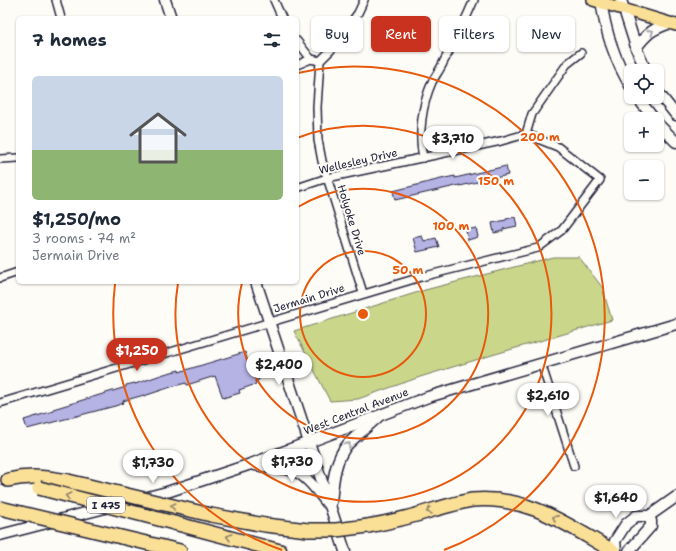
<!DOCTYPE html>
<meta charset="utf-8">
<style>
body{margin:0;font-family:"Shantell Sans",sans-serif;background:#f6f6f7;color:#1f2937;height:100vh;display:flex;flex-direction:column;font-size:15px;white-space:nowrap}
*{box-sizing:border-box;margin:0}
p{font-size:13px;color:#747a83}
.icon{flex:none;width:22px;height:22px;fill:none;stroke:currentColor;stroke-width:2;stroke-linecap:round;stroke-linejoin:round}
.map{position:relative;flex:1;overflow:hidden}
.sheet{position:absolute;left:16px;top:16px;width:283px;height:268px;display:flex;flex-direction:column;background:#fff;border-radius:6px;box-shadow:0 1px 3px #0004}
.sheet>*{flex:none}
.guide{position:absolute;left:311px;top:16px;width:305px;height:36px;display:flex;gap:8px}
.fabs{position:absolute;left:624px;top:64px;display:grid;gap:8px}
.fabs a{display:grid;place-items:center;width:40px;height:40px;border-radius:6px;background:#fff;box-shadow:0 1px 3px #0004;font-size:20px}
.price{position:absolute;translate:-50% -34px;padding:0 9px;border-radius:14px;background:#fff;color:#222;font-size:13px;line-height:26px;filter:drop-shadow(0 1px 2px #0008)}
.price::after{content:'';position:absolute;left:50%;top:24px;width:12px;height:9px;margin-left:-6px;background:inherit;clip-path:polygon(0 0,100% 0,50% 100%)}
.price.active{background:#c8321e;color:#fff}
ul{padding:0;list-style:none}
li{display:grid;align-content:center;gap:8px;height:212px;padding:0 16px}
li+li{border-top:1px solid #e0e1e3}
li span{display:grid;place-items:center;height:124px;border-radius:6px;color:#555}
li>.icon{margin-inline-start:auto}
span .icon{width:72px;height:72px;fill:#fffc;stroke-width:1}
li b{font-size:17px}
h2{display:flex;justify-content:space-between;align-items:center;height:48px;padding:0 16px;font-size:17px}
.pill{padding:0 14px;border-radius:6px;background:#fff;box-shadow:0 1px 3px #0004;font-size:14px;line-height:36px}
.pill.active{background:#c8321e;color:#fff}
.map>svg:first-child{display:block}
</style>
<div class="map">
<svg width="676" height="551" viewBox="0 0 676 551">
<rect width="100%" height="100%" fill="#fdfcf7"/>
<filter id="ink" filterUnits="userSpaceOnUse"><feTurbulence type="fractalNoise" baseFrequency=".025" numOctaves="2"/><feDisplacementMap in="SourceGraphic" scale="8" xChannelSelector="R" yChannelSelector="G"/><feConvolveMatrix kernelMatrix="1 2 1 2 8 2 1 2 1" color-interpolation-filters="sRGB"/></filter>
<g filter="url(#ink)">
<polygon fill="#cad78a" stroke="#767c62" points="553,257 579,257 602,287 612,320 492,355 420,377 358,399 330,401 294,331 425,290"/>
<g fill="#b5b2e4" stroke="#22223b">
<polygon points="506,166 508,175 460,186 460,185 395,200 393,191 445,178 455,176 455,178"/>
<polygon points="515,217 517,226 503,229 503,231 494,233 492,223 506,220 506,219"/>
<polygon points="476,228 478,237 468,240 466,230"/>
<polygon points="422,236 424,241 436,238 439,247 417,252 413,238"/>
<polygon points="245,352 251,371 255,370 259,380 255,381 256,384 239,390 240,393 223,398 215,376 187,385 186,383 174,386 144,396 144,395 123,401 124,403 115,406 27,429 24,420 53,411 53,409 126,387 126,385 135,383 135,384 164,374 179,370 179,372"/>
</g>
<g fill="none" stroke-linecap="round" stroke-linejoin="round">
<defs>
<g id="street">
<polyline points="56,0 61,18"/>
<polyline points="274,0 282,18"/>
<polyline points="297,41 311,59 320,61"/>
<polyline points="297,65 311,59"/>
<polyline points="526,134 532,114 567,64 581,53"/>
<path d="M 423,158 C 418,133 422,105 432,82 C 436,75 441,68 444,61 C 455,41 465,21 474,0"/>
<polyline points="0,159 18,158"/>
<polyline points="0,278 18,272"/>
<polyline points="363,293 322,161 318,140 317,107 320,61 331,50 358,13 364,0"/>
<polyline points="541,363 574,466"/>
<polyline points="0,403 421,277 538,248 562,230 600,180 558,147 526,134 501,141 327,178 297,188"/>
</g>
<g id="secondary">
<polyline points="165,0 171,18"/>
<path d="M 601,0 C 605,30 615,61 631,87"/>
<polyline points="621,0 637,50 646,71"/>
<path d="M 636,48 C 648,32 653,29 670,23"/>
<polyline points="657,91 676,115"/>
<polyline points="637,97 654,119"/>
<polyline points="657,123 676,142"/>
<polyline points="256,282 345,551"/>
<path d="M 251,464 C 264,468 278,466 291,470 C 306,474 317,491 327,503"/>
<path d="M 331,503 C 333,483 334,460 348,444 C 357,435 368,426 378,417"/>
<polyline points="0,535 167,492 251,464 428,397 676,324"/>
<polyline points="616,551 615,541 626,524 636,516 649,516 676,497"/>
<polyline points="629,551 651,526 651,521 649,516"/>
</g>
<polyline id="primary" points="593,0 676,25"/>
<g id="highway">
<path d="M 8,480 C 29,475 47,477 68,481"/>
<polyline points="211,515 265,525 308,530"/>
<polyline points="174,523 280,551"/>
<path d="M 368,526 C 391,522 414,516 436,509 C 448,506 460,502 472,500 C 528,495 567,525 613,551"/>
<polyline points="121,537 180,551"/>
</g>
</defs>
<use href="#street" stroke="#22223b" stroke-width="10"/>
<use href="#secondary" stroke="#22223b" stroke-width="13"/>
<use href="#primary" stroke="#22223b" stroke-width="14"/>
<use href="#highway" stroke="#22223b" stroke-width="16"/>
<use href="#street" stroke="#fdfcf7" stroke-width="7"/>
<use href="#secondary" stroke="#fdfcf7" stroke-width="10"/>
<use href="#primary" stroke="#fadf96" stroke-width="11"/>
<use href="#highway" stroke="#fadf96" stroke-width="13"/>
<defs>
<g id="highway-bridge">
<polyline points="68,481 211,515"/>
<polyline points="39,488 174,523"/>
<polyline points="0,508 121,537"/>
<polyline points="308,530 336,530 368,526"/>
</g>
</defs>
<use href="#highway-bridge" stroke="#22223b" stroke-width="16" stroke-linecap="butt"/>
<use href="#highway-bridge" stroke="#fadf96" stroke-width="13"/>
</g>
<defs><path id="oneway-chevron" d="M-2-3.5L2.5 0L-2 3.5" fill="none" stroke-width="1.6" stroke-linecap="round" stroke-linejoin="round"/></defs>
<g stroke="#9a9aa2">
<use href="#oneway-chevron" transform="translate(651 32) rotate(-37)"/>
<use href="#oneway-chevron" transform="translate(348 445) rotate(-48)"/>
</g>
<g stroke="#8e8068">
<use href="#oneway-chevron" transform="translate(68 496) rotate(-166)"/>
<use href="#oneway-chevron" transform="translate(173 506) rotate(-167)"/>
<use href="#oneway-chevron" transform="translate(429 511) rotate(164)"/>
<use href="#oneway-chevron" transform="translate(555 518) rotate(-151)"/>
<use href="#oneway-chevron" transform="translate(229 537) rotate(-165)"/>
</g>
</g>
<g fill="none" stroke="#e8590c" stroke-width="2">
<circle cx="363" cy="314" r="63"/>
<path d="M298 207A125 125 0 1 1 242 283"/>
<path d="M297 138A188 188 0 1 1 178 283"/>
<path d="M282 550A250 250 0 0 1 115 284M298 73A250 250 0 0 1 444 550"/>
</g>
<g text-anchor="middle" stroke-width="4" stroke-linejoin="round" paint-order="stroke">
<rect fill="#fdfcf7" stroke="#646373" stroke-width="1" x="87" y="497" width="38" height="16" rx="3"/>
<g font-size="10" font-weight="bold" fill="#22223b">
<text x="106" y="509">I 475</text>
</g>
<g font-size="11" fill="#22223b" stroke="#fdfcf7">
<text transform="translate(358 161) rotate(-13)" y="4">Wellesley Drive</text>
<text transform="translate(352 220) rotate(73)" y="4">Holyoke Drive</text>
<text transform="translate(309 298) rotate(-17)" y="4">Jermain Drive</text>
<text transform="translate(356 411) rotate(-21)" y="4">West Central Avenue</text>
</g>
</g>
<circle cx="363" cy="314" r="6" fill="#e8590c" stroke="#fdfcf7" stroke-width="2"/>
<g font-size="12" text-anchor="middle" font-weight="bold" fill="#e8590c" stroke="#fdfcf7" stroke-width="4" stroke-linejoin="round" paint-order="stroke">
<text x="540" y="141">200 m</text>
<text x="496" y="185">150 m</text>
<text x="451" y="230">100 m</text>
<text x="408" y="274">50 m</text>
</g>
</svg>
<div class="fabs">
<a><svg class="icon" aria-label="locate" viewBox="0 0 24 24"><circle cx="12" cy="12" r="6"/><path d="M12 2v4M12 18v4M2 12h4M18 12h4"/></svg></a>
<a>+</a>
<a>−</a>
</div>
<b class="price" style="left:453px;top:160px">$3,710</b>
<b class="price active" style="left:137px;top:372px">$1,250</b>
<b class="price" style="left:279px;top:386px">$2,400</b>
<b class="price" style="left:548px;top:417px">$2,610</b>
<b class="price" style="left:292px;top:483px">$1,730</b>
<b class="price" style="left:153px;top:484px">$1,730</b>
<b class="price" style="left:616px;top:519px">$1,640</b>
<div class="guide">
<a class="pill">Buy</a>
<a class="pill active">Rent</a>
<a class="pill">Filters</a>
<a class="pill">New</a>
</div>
<section class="sheet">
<h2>7 homes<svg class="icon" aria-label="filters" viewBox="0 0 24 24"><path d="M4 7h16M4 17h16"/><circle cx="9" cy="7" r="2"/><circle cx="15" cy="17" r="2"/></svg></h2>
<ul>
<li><span style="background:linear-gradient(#c9d6e8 60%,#8fb573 0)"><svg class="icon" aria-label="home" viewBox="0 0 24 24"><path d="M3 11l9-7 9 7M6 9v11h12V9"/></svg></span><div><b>$1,250/mo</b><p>3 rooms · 74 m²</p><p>Jermain Drive</p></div></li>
</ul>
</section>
</div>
